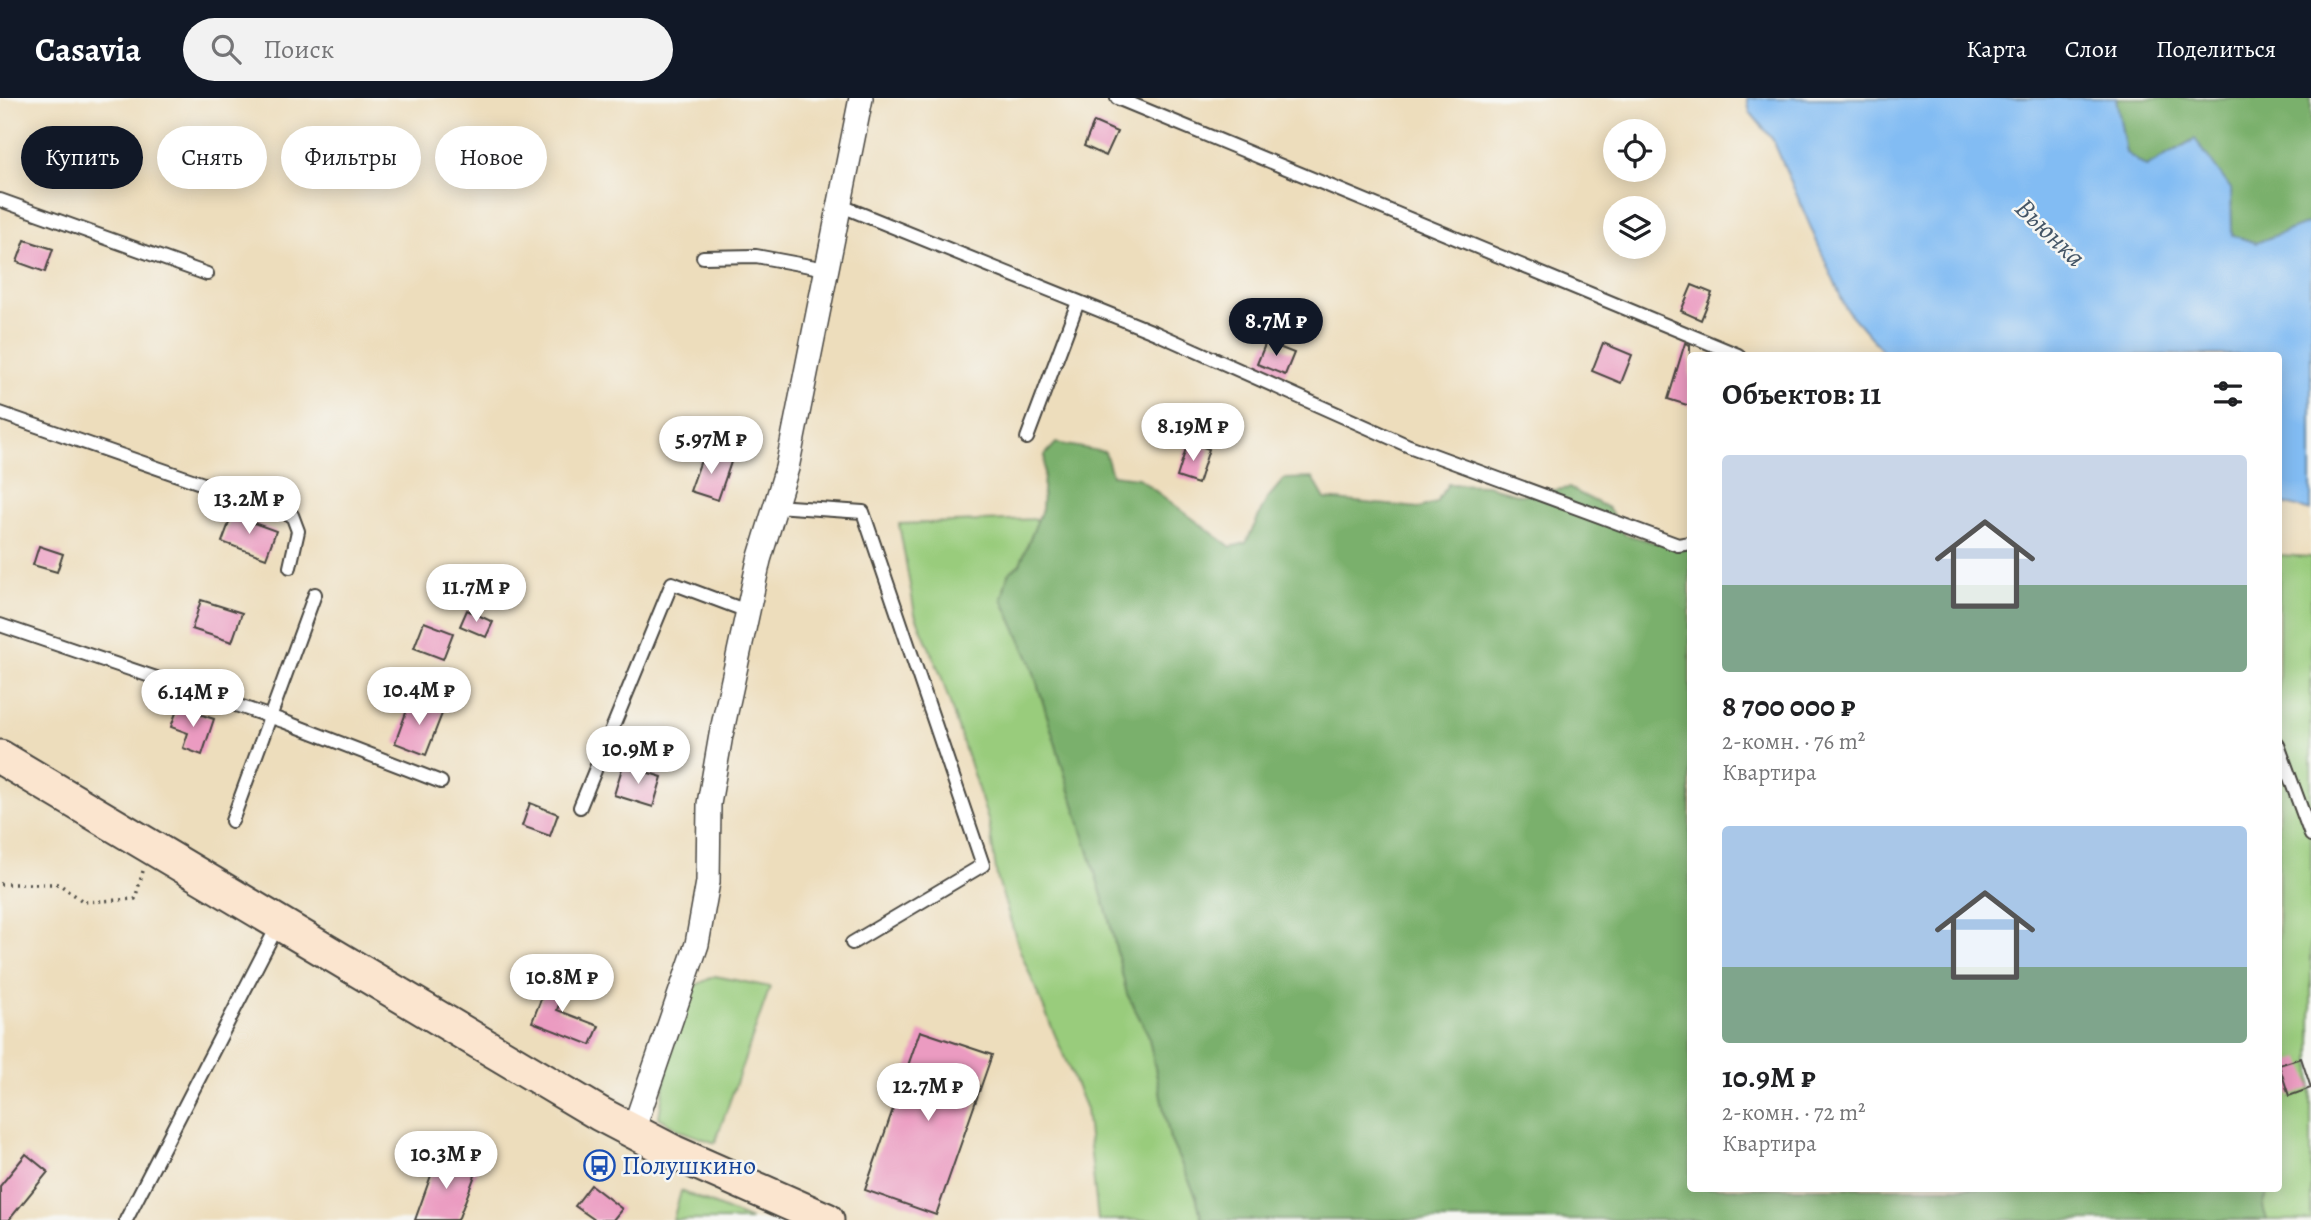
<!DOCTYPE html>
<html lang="ru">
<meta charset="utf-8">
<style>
body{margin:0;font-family:Alegreya,serif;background:#f2f2f2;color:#202124;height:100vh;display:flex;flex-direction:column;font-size:26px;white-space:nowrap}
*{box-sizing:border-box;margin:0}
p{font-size:23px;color:#757577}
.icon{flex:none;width:38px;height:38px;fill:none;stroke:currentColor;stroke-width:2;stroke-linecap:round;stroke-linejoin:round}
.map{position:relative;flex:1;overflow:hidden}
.sheet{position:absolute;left:1687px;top:254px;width:595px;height:840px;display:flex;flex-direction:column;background:#fff;border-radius:7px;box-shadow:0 4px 18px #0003}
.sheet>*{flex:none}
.top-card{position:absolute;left:21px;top:28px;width:665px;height:63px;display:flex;gap:14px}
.tools{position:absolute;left:1603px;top:21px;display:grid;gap:14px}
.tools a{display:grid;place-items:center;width:63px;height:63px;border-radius:50%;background:#fff;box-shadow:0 4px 18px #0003;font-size:35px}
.price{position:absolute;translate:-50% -60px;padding:0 16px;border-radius:24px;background:#fff;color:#222;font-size:23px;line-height:46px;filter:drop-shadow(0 2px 4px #0008)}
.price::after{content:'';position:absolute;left:50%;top:42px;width:21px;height:16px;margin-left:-10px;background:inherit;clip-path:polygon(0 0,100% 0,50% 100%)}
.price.current{background:#111827;color:#fff}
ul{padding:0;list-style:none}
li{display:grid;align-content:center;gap:14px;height:371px;padding:0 35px}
li span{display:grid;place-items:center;height:217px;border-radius:7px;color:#555}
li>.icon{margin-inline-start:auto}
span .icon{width:126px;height:126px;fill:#fffc;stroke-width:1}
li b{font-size:30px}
h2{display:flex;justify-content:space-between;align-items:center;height:84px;padding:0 35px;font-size:30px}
.tag{padding:0 24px;border-radius:32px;background:#fff;box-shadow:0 4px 18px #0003;font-size:24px;line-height:63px}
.tag.current{background:#111827;color:#fff}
header{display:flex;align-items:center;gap:42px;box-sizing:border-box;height:98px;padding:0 35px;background:#111827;color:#fff}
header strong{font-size:33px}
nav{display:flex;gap:38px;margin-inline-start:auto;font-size:24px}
.search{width:490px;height:63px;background:#f2f2f2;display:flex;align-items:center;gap:18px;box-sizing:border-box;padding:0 24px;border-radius:38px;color:#757577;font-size:26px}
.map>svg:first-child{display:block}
</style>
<header>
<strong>Casavia</strong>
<div class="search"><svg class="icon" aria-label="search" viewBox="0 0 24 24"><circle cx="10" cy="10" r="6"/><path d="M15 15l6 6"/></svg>Поиск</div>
<nav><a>Карта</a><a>Слои</a><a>Поделиться</a></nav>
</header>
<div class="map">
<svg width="2311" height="1122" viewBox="0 0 2311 1122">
<rect width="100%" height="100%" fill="#f6f6f2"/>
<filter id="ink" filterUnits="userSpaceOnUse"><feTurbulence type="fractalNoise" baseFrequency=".0143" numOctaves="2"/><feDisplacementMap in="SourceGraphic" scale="14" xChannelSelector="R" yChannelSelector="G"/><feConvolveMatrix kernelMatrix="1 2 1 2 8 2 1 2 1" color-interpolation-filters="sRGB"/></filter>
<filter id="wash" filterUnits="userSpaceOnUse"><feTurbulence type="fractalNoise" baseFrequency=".00686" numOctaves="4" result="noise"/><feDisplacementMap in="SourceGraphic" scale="28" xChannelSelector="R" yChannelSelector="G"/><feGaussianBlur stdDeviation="1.57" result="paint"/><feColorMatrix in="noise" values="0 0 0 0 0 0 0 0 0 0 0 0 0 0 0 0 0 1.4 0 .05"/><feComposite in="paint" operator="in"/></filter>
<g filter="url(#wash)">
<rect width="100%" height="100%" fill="#edddbc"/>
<g fill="#99cc7c" stroke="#627c54" stroke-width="2">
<polygon points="1038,421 1020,466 1008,476 1002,501 1031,565 1108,817 1127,896 1148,936 1170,1041 1196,1098 1202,1122 1098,1122 1086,1011 1020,853 997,779 989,725 940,575 915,516 899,426"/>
<polygon points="2279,457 2311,459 2311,1122 2267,1122 2263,1109 2269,1090 2278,1090"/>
<polygon points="715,878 770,889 715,1045 679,1032 659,1019 667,967 692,889"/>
<polygon points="681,1093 751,1122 673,1122"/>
</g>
<g fill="#7ab06c" stroke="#526e4c" stroke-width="2">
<polygon points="2116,0 2311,0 2311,124 2256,145 2232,137 2231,91 2194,41 2146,69 2126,55"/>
<polygon points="1056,345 1105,354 1112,377 1138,380 1231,449 1246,445 1267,401 1284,381 1313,380 1325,401 1419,410 1436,405 1448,386 1487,387 1520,397 1569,390 1608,410 1624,436 1653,444 1690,444 1690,1090 2269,1090 2263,1109 2267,1122 1202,1122 1196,1098 1170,1041 1148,936 1127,896 1108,817 1031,565 1002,501 1008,476 1020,466 1042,411 1045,357"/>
</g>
<polygon fill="#82bcf3" stroke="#56748f" stroke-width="2" points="1747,0 2116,0 2126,55 2146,69 2195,41 2231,91 2232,137 2256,145 2311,124 2311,413 2279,404 2278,257 1886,257 1846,211 1773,42 1750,14"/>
<g id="blocks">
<g fill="#eb9bc1">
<polygon points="1094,24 1117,34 1106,58 1084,48"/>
<polygon points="25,142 53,151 45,174 17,164"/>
<polygon points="1692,187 1712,195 1701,222 1681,213"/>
<polygon points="1266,244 1294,255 1285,277 1257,266"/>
<polygon points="1603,245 1632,257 1621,285 1592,273"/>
<polygon points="1685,245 1690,247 1690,308 1668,301"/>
<polygon points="1188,344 1209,351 1198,386 1177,379"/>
<polygon points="704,354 731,364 718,402 690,393"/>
<polygon points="232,417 276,433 266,460 222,444"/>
<polygon points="39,448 63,456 57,474 33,467"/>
<polygon points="201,502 242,515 232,544 192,531"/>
<polygon points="467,512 493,524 486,539 460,528"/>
<polygon points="424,524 453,535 443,561 414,550"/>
<polygon points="411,601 443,613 426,657 395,645"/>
<polygon points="178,609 214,621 202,657 183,650 188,635 171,629"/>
<polygon points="623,667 662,679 653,709 614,697"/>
<polygon points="530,705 558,716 550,738 522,728"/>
<polygon points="551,876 568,883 557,912 599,928 591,947 532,924"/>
<polygon points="920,933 992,957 936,1117 865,1092"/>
<polygon points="2301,960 2311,990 2289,998 2279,967"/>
<polygon points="26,1056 48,1074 9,1122 0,1122 0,1088"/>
<polygon points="438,1058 477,1072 458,1122 415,1122"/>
<polygon points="591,1087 622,1111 613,1122 595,1122 575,1108"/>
</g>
</g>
</g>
<g filter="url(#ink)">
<use href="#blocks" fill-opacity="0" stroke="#484641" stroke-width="2"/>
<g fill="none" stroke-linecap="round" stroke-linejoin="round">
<defs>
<g id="lane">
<polyline points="1117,0 1738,257"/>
<polyline points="0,102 207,176"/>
<polyline points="839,107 1156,235 1409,348 1678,447 1690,445"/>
<polyline points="703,159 756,158 826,171"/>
<polyline points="0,315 292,417 298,433 290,469"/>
<polyline points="1027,340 1078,204"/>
<polyline points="775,408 863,414 983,767 852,845"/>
<polyline points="0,527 283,623 441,684"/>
<polyline points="2278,647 2311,737"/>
<polyline points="580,709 672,485 747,513"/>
<polyline points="232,723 315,496"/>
<polyline points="126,1122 278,827"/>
</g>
<polyline id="street" points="633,1033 697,846 708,784 709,706 721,637 759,462 787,370 861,0"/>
<polyline id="secondary" points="0,659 600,1016 673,1054 827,1122"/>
</defs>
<use href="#lane" stroke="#484641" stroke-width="16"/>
<use href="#street" stroke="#484641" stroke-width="26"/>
<use href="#secondary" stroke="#484641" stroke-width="37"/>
<polyline stroke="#484641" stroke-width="3.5" stroke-dasharray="2 5" stroke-linecap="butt" points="0,786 59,786 84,804 135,801 143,773"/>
<use href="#lane" stroke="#fff" stroke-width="12"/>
<use href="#street" stroke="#fff" stroke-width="23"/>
<use href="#secondary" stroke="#fbe5cf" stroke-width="33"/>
</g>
</g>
<defs>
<symbol id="bus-ring" viewBox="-11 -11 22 22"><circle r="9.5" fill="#f6f6f2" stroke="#1a4fb4" stroke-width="1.5"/><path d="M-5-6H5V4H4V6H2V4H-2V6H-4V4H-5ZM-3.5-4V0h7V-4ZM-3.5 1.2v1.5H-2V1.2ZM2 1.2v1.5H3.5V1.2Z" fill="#1a4fb4"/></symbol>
</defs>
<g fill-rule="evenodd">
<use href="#bus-ring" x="582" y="1050" width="35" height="35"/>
</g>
<g text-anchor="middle" stroke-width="5" stroke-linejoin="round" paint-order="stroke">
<g font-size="26" fill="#164399" stroke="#f6f6f2" text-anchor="start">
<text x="622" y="1076">Полушкино</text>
</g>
<g font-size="28" font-style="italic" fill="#455667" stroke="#f6f6f2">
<text transform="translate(2051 134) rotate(44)" y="10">Вьюнка</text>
</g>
</g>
</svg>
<div class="tools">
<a><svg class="icon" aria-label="locate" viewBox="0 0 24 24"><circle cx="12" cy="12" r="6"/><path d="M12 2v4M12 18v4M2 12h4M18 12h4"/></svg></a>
<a><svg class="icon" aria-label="layers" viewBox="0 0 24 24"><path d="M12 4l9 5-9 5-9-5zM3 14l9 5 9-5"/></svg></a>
</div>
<b class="price current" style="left:1276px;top:260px">8.7M ₽</b>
<b class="price" style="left:1193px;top:365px">8.19M ₽</b>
<b class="price" style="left:711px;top:378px">5.97M ₽</b>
<b class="price" style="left:249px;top:438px">13.2M ₽</b>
<b class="price" style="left:476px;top:526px">11.7M ₽</b>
<b class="price" style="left:419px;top:629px">10.4M ₽</b>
<b class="price" style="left:193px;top:631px">6.14M ₽</b>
<b class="price" style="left:638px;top:688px">10.9M ₽</b>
<b class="price" style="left:562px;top:916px">10.8M ₽</b>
<b class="price" style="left:928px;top:1025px">12.7M ₽</b>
<b class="price" style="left:446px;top:1093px">10.3M ₽</b>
<div class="top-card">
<a class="tag current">Купить</a>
<a class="tag">Снять</a>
<a class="tag">Фильтры</a>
<a class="tag">Новое</a>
</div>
<section class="sheet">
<h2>Объектов: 11<svg class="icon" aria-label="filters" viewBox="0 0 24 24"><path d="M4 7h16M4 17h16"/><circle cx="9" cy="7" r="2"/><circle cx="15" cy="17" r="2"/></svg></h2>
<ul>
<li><span style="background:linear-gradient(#c9d6e8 60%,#7fa58c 0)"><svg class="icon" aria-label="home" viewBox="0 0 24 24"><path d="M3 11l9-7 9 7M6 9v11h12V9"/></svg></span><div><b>8 700 000 ₽</b><p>2-комн. · 76 m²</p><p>Квартира</p></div></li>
<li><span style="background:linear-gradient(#a9c7e8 65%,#7fa58c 0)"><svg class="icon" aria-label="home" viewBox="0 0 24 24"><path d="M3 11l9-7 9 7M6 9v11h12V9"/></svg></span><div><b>10.9M ₽</b><p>2-комн. · 72 m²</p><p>Квартира</p></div></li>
</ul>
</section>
</div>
